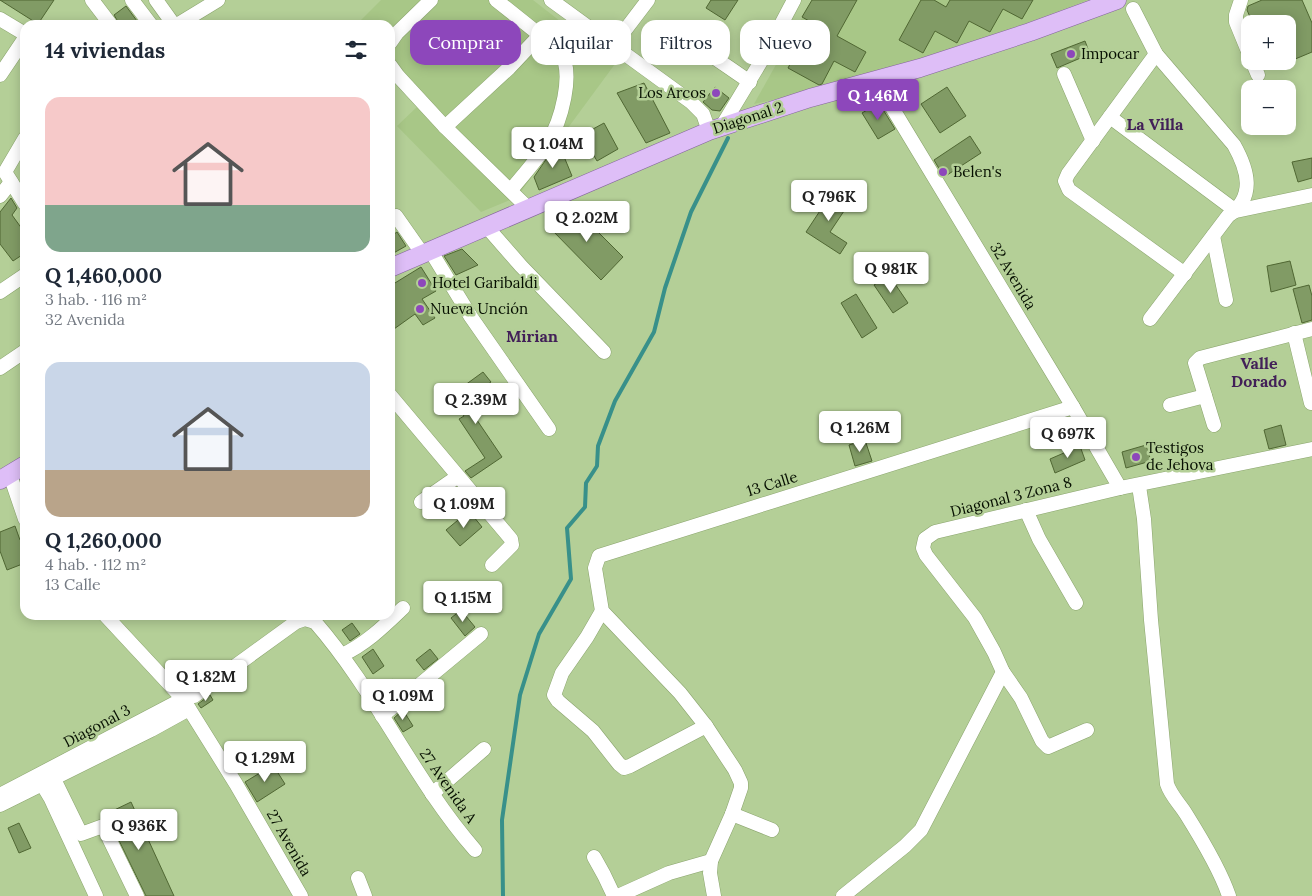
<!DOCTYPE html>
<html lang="es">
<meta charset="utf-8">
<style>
body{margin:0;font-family:Lora,serif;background:#f6f6f7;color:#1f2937;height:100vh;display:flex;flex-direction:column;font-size:19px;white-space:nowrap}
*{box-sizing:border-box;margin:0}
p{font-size:16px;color:#747a83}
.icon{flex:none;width:28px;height:28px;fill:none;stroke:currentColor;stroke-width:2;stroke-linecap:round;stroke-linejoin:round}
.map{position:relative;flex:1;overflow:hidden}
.sheet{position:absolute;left:20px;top:20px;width:375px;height:600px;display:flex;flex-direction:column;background:#fff;border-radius:15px;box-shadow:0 2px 12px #0003}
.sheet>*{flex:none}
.hud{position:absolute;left:410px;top:20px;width:475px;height:45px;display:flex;gap:10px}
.tools{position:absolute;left:1241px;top:15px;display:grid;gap:10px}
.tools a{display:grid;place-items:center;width:55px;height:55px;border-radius:10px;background:#fff;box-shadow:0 2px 12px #0003;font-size:25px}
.price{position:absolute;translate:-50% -42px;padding:0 11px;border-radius:5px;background:#fff;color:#222;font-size:16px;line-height:32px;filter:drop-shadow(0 1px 2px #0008)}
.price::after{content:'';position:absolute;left:50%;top:30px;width:15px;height:11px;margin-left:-8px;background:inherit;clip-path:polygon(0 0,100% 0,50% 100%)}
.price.current{background:#8d47bb;color:#fff}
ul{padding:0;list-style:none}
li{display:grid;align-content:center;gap:10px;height:265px;padding:0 25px}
li span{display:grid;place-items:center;height:155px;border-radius:15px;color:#555}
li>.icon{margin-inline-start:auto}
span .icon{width:90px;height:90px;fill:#fffc;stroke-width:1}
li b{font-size:21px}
h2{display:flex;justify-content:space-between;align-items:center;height:60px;padding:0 25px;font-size:21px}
.pill{padding:0 18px;border-radius:15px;background:#fff;box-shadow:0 2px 12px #0003;font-size:18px;line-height:45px}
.pill.current{background:#8d47bb;color:#fff}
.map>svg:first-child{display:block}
</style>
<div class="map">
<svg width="1312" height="896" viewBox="0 0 1312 896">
<rect width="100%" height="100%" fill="#b4cf97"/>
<g fill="#a8c787">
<polygon points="381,0 533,0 615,64 517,197 481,212 397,126 419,105 390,76 390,25 356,25"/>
<polygon points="812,0 1088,0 915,65 848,83 754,104"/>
</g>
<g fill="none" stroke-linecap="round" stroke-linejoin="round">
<polyline stroke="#38908a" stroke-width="4" points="503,896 502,820 520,695 539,634 571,579 567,528 585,507 586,483 597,466 598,446 615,401 654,332 665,288 691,212 728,138"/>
</g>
<g fill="#819b65" stroke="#506733">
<polygon points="0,0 54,0 38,24"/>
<polygon points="711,0 738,0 725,20 706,8"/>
<polygon points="812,0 857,0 837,36 866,52 855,72 834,61 822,84 819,85 788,68 801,43 816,51 827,31 802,17"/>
<polygon points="921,0 934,0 946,7 950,0 1033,0 1022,19 1003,9 990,32 969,21 957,43 935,31 923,53 899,40"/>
<polygon points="1262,0 1302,0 1312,23 1312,52 1288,62 1288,24 1253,24 1247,10 1248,6"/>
<polygon points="126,6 140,25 120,25 114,15"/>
<polygon points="1085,41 1090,54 1057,68 1051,54"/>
<polygon points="644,83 670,133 646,143 617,93"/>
<polygon points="715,87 729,98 720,111 712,110 703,102"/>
<polygon points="947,87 966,116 940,133 921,104"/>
<polygon points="879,103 895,129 878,139 862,113"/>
<polygon points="604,123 618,149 597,161 582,135"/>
<polygon points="970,136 981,153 944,177 934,160"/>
<polygon points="558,142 572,176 539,190 534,177"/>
<polygon points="1312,158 1312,178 1298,182 1292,162"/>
<polygon points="833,191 850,202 830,232 847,243 840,254 806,232"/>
<polygon points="11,198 17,208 12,215 25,233 25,253 13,261 0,244 0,212"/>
<polygon points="573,207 623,257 601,280 551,229"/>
<polygon points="397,232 406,246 390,255 390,237"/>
<polygon points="462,249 478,265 456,275 444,256"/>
<polygon points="1290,261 1296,285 1271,292 1267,266"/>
<polygon points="421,267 436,291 422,299 435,318 423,325 415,314 394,329 390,324 390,286"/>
<polygon points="889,275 908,303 893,313 874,285"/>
<polygon points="1309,285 1312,296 1312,320 1302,323 1293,289"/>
<polygon points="856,294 877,328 862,338 841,303"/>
<polygon points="483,372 491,382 464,401 502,457 471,478 465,471 485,458 459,419 464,416 450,396"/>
<polygon points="1281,425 1286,445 1269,449 1264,430"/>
<polygon points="865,440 872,461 855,466 849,445"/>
<polygon points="1146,445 1151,461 1126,468 1122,452"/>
<polygon points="1080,446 1085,460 1055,473 1050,459"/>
<polygon points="469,511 482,527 460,546 446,530"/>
<polygon points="15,526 20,540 25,538 25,563 7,570 0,551 0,532"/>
<polygon points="461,610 475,627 465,636 451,618"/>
<polygon points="352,623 360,634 350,641 342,630"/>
<polygon points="373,649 384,666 373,674 362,657"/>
<polygon points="430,649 438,659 424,670 416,660"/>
<polygon points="393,679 401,689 390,698 383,688"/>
<polygon points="210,695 213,700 201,708 198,704"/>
<polygon points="403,710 413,726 403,732 394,718"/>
<polygon points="273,765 285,784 257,802 245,782"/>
<polygon points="131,802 174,896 146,896 109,820 106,814"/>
<polygon points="19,823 31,848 19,853 8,828"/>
</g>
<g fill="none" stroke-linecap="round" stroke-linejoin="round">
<defs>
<g id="minor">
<polyline points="92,0 111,25"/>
<polyline points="132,0 151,25"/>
<polyline points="156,0 174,25"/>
<path d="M 496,0 L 560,51 C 575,73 561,122 547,144 C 537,160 523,175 511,190"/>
<polyline points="551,0 691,102 703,114 709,131"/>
<polyline points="1241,0 1236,15 1236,22 1250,56"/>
<path d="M 1133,9 L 1156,54 L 1234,145 C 1248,170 1256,197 1228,216 L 1150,319"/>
<polyline points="0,19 25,34"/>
<polyline points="177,25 218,0"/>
<polyline points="390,43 397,33 431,0"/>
<polyline points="613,46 648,0"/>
<polyline points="699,47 750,82"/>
<polyline points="1156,54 1068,174 1065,181 1069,190 1185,274"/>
<polyline points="1252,61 1258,75"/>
<polyline points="390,65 398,76 445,127 528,208"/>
<polyline points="1064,74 1093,141"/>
<polyline points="0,75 25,38"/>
<polyline points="876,81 1073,407 1120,488"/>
<polyline points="1110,117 1236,211 1312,195"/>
<polyline points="722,126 766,53 794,0"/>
<polyline points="445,127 509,68 541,34"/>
<polyline points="25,138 5,172 25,204"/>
<polyline points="0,196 11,182"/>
<polyline points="396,216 422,253"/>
<polyline points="486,226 521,266 604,352"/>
<polyline points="1213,236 1226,300"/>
<polyline points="430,250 471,317 549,429"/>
<polyline points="0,292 25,275"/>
<polyline points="1294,333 1311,403"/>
<polyline points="0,368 25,351"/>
<polyline points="390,395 511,539 512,545 492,565"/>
<polyline points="1170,405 1205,396"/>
<polyline points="1214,425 1195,363 1200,358 1312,329"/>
<polyline points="10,475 25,519"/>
<path d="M 1139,486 L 1144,519 L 1151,620 L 1167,784 C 1171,796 1180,804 1186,814 C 1201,838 1220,869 1229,896"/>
<polyline points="421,502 457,477"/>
<polyline points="1026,510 1039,539 1076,603"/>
<polyline points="602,611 587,637 562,673 554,695 558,701 593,731 619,764 624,768 630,766 706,726"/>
<polyline points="105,615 183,699 236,784 301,896"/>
<path d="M 342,655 C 366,644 384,626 403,608"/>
<polyline points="382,716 481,634"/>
<polyline points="1087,730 1048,747 1042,741 1021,698 1003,672 994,652 975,618 926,555 923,548 925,539 935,532 1120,488 1312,449"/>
<polyline points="54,779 81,834 103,826 137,896"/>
<polyline points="42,784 51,799 96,896"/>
<polyline points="432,794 484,749"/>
<path d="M 0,795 L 183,699 L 194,696 L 296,622 L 305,619 L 315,622 C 376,692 414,780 475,850"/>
<polyline points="0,805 151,730 189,709"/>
<polyline points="732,814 772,830"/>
<polyline points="594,857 604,875 614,896"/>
<polyline points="358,878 365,896"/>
<polyline points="618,896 669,873 711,861"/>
<polyline points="714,896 710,873 711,861 732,814 741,788 741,783 735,770 706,726 680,693 602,611 595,568 599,556 1073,407"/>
<polyline points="843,896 905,846 921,830 1003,672"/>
</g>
<g id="major">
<polyline points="390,268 709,131 810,98 920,68 1030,32 1117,0"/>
<polyline points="0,480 25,465"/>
</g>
</defs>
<use href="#minor" stroke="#8aa46d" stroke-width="15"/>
<use href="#major" stroke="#84649d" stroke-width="19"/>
<use href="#minor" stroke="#fff" stroke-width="14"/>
<use href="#major" stroke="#debef7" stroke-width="18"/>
</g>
<g fill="#8d47bb" stroke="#b4cf97" stroke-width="2">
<circle cx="1071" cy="54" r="5"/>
<circle cx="716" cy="93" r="5"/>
<circle cx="943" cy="172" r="5"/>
<circle cx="422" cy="283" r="5"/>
<circle cx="420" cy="309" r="5"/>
<circle cx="1136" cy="457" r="5"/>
</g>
<g text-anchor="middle" stroke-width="5" stroke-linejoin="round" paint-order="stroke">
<g font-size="15" fill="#060f00" stroke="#b4cf97" text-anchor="start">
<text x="1081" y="59">Impocar</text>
<text x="706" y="98" text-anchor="end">Los Arcos</text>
<text x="953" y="177">Belen's</text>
<text x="432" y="288">Hotel Garibaldi</text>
<text x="430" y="314">Nueva Unción</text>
<text x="1146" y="453">Testigos<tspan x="1146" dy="17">de Jehova</tspan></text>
</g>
<g font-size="15" fill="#060f00" stroke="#b4cf97">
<text transform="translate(748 118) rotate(-18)" y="5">Diagonal 2</text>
<text transform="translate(1013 276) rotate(59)" y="5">32 Avenida</text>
<text transform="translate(772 484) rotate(-17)" y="5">13 Calle</text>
<text transform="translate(1011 497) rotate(-14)" y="5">Diagonal 3 Zona 8</text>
<text transform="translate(97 726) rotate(-28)" y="5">Diagonal 3</text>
<text transform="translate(448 786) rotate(55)" y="5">27 Avenida A</text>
<text transform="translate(289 843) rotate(60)" y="5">27 Avenida</text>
</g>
<g font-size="16" font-weight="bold" fill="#422058" stroke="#b4cf97">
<text x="1155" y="130">La Villa</text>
<text x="532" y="342">Mirian</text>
<text x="1259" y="369">Valle<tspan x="1259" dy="18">Dorado</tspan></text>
</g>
</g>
</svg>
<div class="tools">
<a>+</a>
<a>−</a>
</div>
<b class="price current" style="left:878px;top:121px">Q 1.46M</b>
<b class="price" style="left:553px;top:169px">Q 1.04M</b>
<b class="price" style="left:829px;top:222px">Q 796K</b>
<b class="price" style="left:587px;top:243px">Q 2.02M</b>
<b class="price" style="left:891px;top:294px">Q 981K</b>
<b class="price" style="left:476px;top:425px">Q 2.39M</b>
<b class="price" style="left:860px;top:453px">Q 1.26M</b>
<b class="price" style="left:1068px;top:459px">Q 697K</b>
<b class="price" style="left:464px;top:529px">Q 1.09M</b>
<b class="price" style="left:463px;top:623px">Q 1.15M</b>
<b class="price" style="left:206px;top:702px">Q 1.82M</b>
<b class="price" style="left:403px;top:721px">Q 1.09M</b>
<b class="price" style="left:265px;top:783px">Q 1.29M</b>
<b class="price" style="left:139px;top:851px">Q 936K</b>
<div class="hud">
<a class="pill current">Comprar</a>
<a class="pill">Alquilar</a>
<a class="pill">Filtros</a>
<a class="pill">Nuevo</a>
</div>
<section class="sheet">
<h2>14 viviendas<svg class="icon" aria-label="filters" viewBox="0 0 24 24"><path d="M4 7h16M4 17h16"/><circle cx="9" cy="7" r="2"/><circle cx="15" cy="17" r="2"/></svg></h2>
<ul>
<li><span style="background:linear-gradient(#f6c9c9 70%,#7fa58c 0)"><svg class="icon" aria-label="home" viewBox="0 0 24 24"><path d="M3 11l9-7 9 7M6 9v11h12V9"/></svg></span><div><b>Q 1,460,000</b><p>3 hab. · 116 m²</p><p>32 Avenida</p></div></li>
<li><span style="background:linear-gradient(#c9d6e8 70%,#b9a48a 0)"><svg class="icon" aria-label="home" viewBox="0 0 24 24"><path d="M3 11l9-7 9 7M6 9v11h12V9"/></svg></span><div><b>Q 1,260,000</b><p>4 hab. · 112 m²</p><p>13 Calle</p></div></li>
</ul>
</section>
</div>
